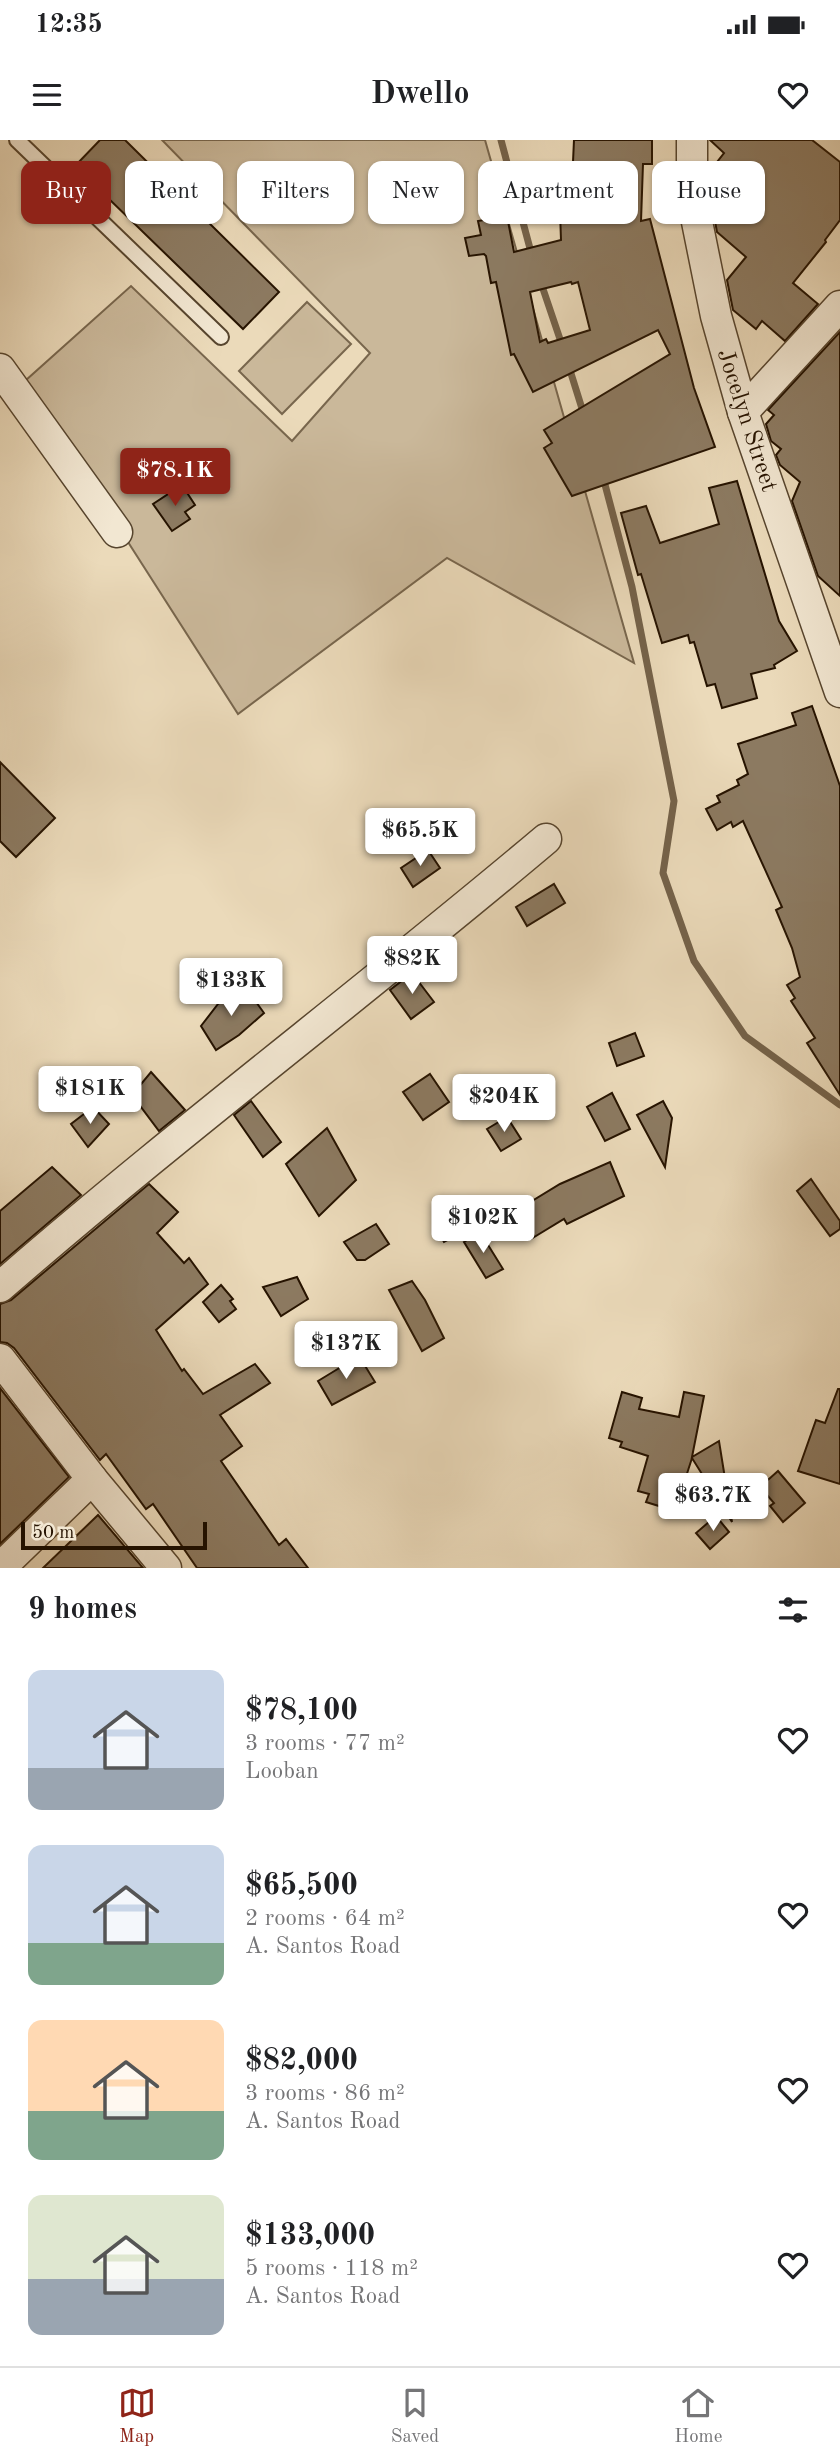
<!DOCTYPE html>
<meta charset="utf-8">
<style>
body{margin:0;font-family:"Old Standard TT",serif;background:#f2f2f2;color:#202124;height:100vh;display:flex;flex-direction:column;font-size:26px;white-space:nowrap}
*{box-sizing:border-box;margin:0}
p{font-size:23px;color:#757577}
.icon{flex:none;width:38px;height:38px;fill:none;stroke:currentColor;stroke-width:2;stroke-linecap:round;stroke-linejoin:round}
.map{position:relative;height:1428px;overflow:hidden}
.details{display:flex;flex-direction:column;background:#fff;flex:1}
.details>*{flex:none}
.guide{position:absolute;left:21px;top:21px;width:798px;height:63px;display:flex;gap:14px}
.scale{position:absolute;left:21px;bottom:18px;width:186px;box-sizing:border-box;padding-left:7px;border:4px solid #261300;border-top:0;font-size:19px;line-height:24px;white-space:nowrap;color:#261300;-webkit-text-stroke:5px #f2e7d2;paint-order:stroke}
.price{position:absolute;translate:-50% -60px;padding:0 16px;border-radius:7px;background:#fff;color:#222;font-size:23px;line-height:46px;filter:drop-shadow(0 2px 4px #0008)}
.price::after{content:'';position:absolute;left:50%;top:42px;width:21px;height:16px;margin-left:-10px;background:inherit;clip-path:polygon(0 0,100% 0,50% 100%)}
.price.active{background:#8f2418;color:#fff}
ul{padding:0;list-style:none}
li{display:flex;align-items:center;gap:21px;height:175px;padding:0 28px}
li span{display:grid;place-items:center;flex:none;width:196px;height:140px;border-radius:14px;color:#555}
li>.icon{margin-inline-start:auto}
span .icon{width:84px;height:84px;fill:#fffc;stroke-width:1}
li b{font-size:30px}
h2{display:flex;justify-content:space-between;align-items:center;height:84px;padding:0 28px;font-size:30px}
.chip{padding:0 24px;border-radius:14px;background:#fff;box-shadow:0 2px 5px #0004;font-size:24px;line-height:63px}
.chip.active{background:#8f2418;color:#fff}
.status{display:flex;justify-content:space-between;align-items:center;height:49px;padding:0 35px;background:#fff;direction:ltr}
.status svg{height:19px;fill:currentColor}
header{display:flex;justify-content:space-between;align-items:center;height:91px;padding:0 28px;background:#fff;font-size:32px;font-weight:700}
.menu{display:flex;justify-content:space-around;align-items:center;height:98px;border-top:2px solid #e0e0e0;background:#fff;font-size:19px;color:#757577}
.menu a{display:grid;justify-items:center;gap:4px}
.menu .active{color:#8f2418}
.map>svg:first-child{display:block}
</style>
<div class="status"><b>12:35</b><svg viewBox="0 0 49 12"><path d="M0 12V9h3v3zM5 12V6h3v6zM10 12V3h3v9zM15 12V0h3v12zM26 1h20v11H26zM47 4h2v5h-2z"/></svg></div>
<header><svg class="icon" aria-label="menu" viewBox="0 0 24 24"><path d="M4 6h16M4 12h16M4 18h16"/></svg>Dwello<svg class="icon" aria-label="heart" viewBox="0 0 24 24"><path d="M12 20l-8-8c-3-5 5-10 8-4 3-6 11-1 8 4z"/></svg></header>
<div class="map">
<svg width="840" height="1428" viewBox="0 0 840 1428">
<rect width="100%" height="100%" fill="#ebdaba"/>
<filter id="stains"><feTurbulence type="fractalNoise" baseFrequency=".00286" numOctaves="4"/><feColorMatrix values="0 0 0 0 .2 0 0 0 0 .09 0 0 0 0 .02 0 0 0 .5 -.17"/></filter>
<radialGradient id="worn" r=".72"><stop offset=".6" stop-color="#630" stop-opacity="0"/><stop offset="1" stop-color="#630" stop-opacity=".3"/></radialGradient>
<g fill="#cab89a" stroke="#78664d" stroke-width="2">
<polygon points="162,0 485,0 634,523 447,418 238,574 25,241 131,146 292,301 370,213"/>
<polygon points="307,162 351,204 282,274 239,231"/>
</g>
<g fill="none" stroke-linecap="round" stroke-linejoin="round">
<g stroke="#74624a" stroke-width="7">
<polyline points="501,0 532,116"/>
<polyline points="540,140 562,205"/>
<polyline points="569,227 584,275"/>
<polyline points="603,337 632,447 674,661 663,733 694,821 745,896 840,965"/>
</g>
</g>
<g fill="#8c7a61" stroke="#261300" stroke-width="2" fill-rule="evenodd">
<polygon points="100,0 125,0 279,152 243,189 75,26"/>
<path d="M 574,0 L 652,0 L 652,24 L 643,24 L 641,81 L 650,79 L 694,248 L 715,307 L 572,356 L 544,308 L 552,303 L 544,290 L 670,214 L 658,190 L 533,252 L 514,214 L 511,215 L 496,142 L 491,143 L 486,116 L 484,114 L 469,116 L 465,98 L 481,95 L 478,81 L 507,76 L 514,112 L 561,100 L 559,43 L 572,44 ZM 571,142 L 572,144 L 578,142 L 590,190 L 548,203 L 546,199 L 540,202 L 530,152 Z"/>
<polygon points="710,0 812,0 840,22 840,80 825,100 826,102 793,143 818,164 785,201 762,181 756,189 733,170 727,140 746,117 717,92 710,55 710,31 724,13"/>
<polygon points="840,192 840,456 818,436 792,361 800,342 780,325 776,315 781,309 771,301 766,284 774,275 768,270"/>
<polygon points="737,341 779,481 797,511 774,525 775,528 751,534 757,558 722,568 715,544 707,546 694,502 690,503 688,495 662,503 641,434 638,435 621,373 646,366 660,403 719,384 709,348"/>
<polygon points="182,345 195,365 185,372 190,379 172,391 153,364"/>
<polygon points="812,566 840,646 840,955 807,903 815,898 791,861 795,858 787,845 800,837 792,808 776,770 782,767 743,681 733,687 731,682 717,690 706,669 720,662 717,656 739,645 737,640 748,634 738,604 796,585 792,573"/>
<polygon points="0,622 55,678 16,717 0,701"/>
<polygon points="428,710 440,728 413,747 401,728"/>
<polygon points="554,744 565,763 527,786 516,767"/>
<polygon points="412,833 434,862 411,879 390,850"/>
<polygon points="246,848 264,873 239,895 216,910 201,886 218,864"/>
<polygon points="635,893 644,916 617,926 609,903"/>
<polygon points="151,932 185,970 159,991 132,955"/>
<polygon points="430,934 449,962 423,980 403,952"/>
<polygon points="612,953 630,989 605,1001 587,967"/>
<polygon points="251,961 281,1002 263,1017 234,975"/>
<polygon points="663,961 672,978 665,1027 637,975"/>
<polygon points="93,967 109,984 88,1007 71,984"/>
<polygon points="507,977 521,999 501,1011 487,989"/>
<polygon points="327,988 356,1040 319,1076 286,1024"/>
<polygon points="610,1022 624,1056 567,1084 564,1079 531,1099 514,1072 560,1044"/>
<polygon points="52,1027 81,1055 0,1124 0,1071"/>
<polygon points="811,1039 840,1081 840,1089 830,1096 797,1051"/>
<polygon points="149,1044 178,1072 157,1093 184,1123 189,1118 208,1144 156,1190 182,1231 184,1229 203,1254 255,1224 270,1243 220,1275 242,1306 221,1321 279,1405 286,1399 308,1428 197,1428 153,1364 146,1369 106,1314 100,1320 14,1208 7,1203 0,1202 0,1164 11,1160"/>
<polygon points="456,1072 466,1090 444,1102 434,1084"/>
<polygon points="376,1084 389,1104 365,1120 357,1120 344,1102"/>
<polygon points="480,1092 503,1129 486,1138 464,1102"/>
<polygon points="297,1137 308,1159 281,1176 263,1147"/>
<polygon points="412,1141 425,1160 444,1198 422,1211 389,1150"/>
<polygon points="221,1145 233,1159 230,1161 236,1169 219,1182 203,1162"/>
<polygon points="358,1189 369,1207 350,1219 338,1201"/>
<polygon points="359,1216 375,1242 332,1265 318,1241"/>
<polygon points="0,1248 69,1337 0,1404"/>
<polygon points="838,1249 840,1249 840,1344 798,1331 816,1280 825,1283"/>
<polygon points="622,1252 642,1258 639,1269 679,1277 684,1252 704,1256 692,1317 719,1301 732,1382 692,1318 675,1371 646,1362 649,1354 638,1351 648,1316 620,1307 622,1302 609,1298"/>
<polygon points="778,1331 805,1363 783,1382 770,1366 774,1363 760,1347"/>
<polygon points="98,1375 143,1428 43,1428"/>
<polygon points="716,1376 729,1392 710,1409 696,1393"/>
</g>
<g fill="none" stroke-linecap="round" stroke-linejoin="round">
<defs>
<polyline id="lane" points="17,0 221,197"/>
<g id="street">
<polyline points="692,0 692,57 716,176 743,272 840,552"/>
<polyline points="0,229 117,392"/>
<polyline points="743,272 840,166"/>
<path d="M 0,1147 C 178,992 366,851 546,699"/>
<polyline points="0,1219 92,1339 166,1428"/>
<polyline points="0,1428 92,1339"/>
</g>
</defs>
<use href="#lane" stroke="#57452e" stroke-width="18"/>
<use href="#street" stroke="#57452e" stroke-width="33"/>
<use href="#lane" stroke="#f2e7d2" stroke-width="14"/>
<use href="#street" stroke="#f2e7d2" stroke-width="30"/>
</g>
<g text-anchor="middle" stroke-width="7" stroke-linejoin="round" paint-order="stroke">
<g font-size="24" fill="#261300" stroke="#f2e7d2">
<text transform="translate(748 280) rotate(72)" y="8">Jocelyn Street</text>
</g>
</g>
<rect width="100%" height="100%" filter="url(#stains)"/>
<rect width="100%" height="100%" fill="url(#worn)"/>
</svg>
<div class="scale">50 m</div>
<b class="price active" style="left:175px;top:368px">$78.1K</b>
<b class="price" style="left:420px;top:728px">$65.5K</b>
<b class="price" style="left:412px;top:856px">$82K</b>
<b class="price" style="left:231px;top:878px">$133K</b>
<b class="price" style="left:90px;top:986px">$181K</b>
<b class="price" style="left:504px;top:994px">$204K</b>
<b class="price" style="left:483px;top:1115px">$102K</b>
<b class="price" style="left:346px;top:1241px">$137K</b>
<b class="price" style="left:713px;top:1393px">$63.7K</b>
<div class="guide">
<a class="chip active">Buy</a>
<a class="chip">Rent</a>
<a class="chip">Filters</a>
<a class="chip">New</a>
<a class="chip">Apartment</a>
<a class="chip">House</a>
</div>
</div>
<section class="details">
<h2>9 homes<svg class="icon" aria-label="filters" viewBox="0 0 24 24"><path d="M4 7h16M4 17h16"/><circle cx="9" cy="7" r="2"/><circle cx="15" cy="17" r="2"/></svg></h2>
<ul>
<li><span style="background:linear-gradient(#c9d6e8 70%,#9aa5b1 0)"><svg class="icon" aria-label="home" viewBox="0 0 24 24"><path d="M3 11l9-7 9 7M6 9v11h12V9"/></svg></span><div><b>$78,100</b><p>3 rooms · 77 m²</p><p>Looban</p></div><svg class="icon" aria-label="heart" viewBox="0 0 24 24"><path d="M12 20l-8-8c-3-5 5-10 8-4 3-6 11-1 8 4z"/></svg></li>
<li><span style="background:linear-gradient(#c9d6e8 70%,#7fa58c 0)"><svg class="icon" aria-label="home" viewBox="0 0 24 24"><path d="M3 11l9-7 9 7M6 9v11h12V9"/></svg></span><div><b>$65,500</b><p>2 rooms · 64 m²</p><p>A. Santos Road</p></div><svg class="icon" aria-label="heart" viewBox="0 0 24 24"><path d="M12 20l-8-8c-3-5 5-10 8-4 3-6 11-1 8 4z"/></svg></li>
<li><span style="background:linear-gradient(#ffd9b3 65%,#7fa58c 0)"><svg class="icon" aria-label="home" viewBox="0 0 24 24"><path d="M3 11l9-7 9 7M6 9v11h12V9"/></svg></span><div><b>$82,000</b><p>3 rooms · 86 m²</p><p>A. Santos Road</p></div><svg class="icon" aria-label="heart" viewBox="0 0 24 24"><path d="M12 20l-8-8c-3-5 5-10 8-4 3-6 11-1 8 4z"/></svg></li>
<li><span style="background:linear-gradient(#dfe7d0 60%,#9aa5b1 0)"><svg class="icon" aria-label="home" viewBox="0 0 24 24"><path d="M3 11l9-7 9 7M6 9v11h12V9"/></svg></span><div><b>$133,000</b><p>5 rooms · 118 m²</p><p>A. Santos Road</p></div><svg class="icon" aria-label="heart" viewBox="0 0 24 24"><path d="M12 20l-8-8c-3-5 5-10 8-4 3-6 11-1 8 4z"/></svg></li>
</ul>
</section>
<nav class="menu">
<a class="active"><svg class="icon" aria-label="map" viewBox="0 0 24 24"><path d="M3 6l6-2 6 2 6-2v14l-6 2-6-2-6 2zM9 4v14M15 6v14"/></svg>Map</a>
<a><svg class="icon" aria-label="saved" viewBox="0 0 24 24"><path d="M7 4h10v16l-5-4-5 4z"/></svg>Saved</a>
<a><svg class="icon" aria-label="home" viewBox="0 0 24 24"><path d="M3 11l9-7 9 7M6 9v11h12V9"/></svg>Home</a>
</nav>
